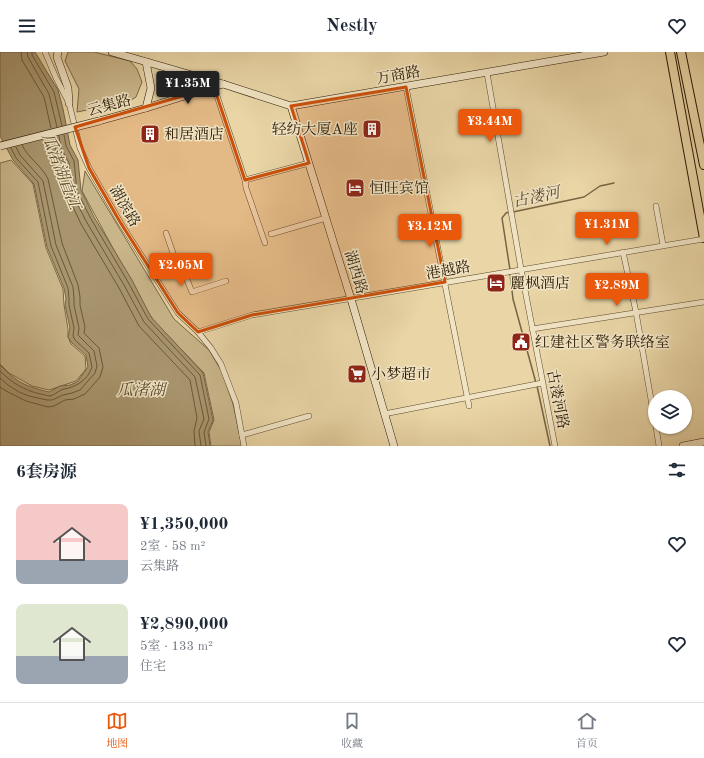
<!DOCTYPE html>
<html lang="zh">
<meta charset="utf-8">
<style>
body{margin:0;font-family:"Old Standard TT","Noto Serif SC",serif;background:#f2f2f3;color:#1f2937;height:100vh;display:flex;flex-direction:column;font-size:15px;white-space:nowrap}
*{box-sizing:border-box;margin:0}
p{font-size:13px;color:#747a83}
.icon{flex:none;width:22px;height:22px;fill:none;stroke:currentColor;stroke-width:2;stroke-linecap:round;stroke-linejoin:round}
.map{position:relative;height:394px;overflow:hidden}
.details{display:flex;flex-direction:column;background:#fff;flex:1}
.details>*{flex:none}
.fabs{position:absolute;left:648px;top:338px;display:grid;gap:8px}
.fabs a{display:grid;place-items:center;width:44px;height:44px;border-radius:50%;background:#fff;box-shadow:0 1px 3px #0004;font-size:20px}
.price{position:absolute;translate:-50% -34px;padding:0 9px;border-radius:4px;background:#ea580c;color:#fff;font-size:13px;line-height:26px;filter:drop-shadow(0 1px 2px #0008)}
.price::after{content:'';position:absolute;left:50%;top:24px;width:12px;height:9px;margin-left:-6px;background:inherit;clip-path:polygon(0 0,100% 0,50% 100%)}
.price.selected{background:#222;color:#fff}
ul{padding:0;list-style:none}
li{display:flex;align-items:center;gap:12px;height:100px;padding:0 16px}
li span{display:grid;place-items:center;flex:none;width:112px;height:80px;border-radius:8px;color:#555}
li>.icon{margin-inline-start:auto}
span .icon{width:48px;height:48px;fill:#fffc;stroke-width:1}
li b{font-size:17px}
h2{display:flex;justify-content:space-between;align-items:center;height:48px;padding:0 16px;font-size:17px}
header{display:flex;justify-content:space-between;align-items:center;height:52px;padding:0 16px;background:#fff;font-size:18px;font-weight:800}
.tabs{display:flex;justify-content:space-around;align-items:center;height:56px;border-top:1px solid #e0e1e3;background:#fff;font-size:11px;color:#747a83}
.tabs a{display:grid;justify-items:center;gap:2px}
.tabs .selected{color:#ea580c}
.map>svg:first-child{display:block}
</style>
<header><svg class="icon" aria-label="menu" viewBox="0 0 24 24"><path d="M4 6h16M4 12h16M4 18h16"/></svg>Nestly<svg class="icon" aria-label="heart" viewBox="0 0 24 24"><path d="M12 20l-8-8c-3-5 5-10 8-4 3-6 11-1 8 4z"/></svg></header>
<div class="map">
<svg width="704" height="394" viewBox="0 0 704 394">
<rect width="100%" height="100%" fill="#e9d5a6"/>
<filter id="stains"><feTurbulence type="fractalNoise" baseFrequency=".005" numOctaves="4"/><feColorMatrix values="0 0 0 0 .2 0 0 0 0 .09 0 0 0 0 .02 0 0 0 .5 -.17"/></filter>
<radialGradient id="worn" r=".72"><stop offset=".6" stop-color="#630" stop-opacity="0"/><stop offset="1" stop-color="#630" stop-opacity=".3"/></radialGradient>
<g fill="#c9b58a" stroke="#7a6846">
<polygon points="68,0 94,0 130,9 137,17 142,30 136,45 128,50 77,60 79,37 65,9"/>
<polygon points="11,108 33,132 46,196 63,237 64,253 68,277 68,285 71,292 85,304 86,317 76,329 49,338 32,334 9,321 0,312 0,111"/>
<polygon points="85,119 174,267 209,298 222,320 233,352 242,394 211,394 209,380 214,368 204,321 155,270 146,257 82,139"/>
</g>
<path fill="#a8956e" stroke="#766443" d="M 0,0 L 35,0 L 58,38 L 63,57 L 70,93 L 78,108 L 81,138 L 94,165 L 132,228 L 151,265 L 203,321 L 213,368 L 208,380 L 210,394 L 0,394 L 0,313 C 18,331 25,334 49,340 L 60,334 L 70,333 L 77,330 L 88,315 L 86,303 L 72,291 L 68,285 L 70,276 L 65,253 L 66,247 L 64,236 L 47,195 L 34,132 L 13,108 L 0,84 Z"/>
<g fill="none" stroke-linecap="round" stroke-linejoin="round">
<g stroke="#695838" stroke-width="1">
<polyline points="21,0 22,8 44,45 51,76"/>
<polyline points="27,0 28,5 49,42 57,75"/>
<polyline points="32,0 32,3 54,40 62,74"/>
<polyline points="64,83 66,94 74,109 77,139 91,167 128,230 148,267 200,323 209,367 204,380 206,394"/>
<polyline points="59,84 61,96 69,111 72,141 86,169 124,233 144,270 195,325 204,367 199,379 201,394"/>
<polyline points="53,85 56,98 63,112 67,142 81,172 119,236 139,274 190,328 197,366 194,379 195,394"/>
<path d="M 0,319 C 12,331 24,338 40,342 C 43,342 47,344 50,344 C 55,343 59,338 64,337 C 76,335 88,328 92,315 L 89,301 L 75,288 L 73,284 L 74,276 L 69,253 L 69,247 L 68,236 L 51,194 L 38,130 L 16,106 L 11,96"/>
<polyline points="0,326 8,333 19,340 29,344 47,348 52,348 63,343 72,341 80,338 95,321 97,314 94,299 78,283 79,276 74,253 74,246 73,235 56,193 43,129 20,103 16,95"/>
<path d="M 0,335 L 6,339 L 26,349 L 48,355 L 54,354 L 65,348 L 74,347 L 85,342 L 100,325 L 103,315 L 99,296 L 84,281 L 85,275 L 80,253 L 80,245 L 78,233 L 62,191 L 48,127 C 42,114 28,106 22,93"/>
</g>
<g stroke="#766443" stroke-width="1.5">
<polyline points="509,160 506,161 502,166 510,218"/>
<polyline points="513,160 584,145 600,134 614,131"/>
<polyline points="510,222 513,247 536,331"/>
<polyline points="537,334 550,394"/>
</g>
<defs>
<g id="street">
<polyline points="45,0 56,26 69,51 80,96 89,116 120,170 178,261 198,280 211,296 221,312 236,351 244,394"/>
<polyline points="487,21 521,217 555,394"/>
<polyline points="214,35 245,128 309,111"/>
<polyline points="406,35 469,354"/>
<polyline points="245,128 246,136 265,191"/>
<polyline points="656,154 663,193"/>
<polyline points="166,181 174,204 185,223 192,240 226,229"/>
<polyline points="271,182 326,166"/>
<polyline points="623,200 636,260 655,371"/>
<polyline points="532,277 704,250"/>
<polyline points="198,280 252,263 704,187"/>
<polyline points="384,362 542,331"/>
<polyline points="656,375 659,394"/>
<polyline points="242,383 309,364"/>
</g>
<g id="secondary">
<polyline points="58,0 57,5 68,36 69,51"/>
<polyline points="112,0 223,32 291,54 604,0"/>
<polyline points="291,54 351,247 394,394"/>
<polyline points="146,56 151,36 146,10"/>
<polyline points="99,69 146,56 223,32"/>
<polyline points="683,394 704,390"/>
</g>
<g id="primary">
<polyline points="670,0 704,186"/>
<polyline points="681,0 704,113"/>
</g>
</defs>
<use href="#street" stroke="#5a492b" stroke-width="6"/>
<use href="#secondary" stroke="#2a1a02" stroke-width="8"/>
<use href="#primary" stroke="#2a1a02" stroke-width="10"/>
<use href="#street" stroke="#f1e4c5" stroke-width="5"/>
<use href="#secondary" stroke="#f1e4c5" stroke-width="7"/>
<use href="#primary" stroke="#e9d5a6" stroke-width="8"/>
<defs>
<polyline id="secondary-bridge" points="0,94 99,69"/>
</defs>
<use href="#secondary-bridge" stroke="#2a1a02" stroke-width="8" stroke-linecap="butt"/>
<use href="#secondary-bridge" stroke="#f1e4c5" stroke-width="7"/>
</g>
<path fill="#cc500a" fill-opacity="0.2" stroke="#cc500a" stroke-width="3" stroke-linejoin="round" d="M 214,35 L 245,128 L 309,111 L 291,54 L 406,35 L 445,230 L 252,263 L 198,280 L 178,261 L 120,170 L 89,116 L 75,75 Z"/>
<defs>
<symbol id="building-square" viewBox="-11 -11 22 22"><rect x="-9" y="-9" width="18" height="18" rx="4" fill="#8f2418" stroke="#f1e4c5"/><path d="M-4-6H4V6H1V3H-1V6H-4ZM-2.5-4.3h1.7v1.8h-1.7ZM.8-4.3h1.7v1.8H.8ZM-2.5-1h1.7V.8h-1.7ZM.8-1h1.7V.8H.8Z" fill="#fff"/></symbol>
<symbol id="hotel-square" viewBox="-11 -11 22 22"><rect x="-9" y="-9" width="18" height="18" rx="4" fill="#8f2418" stroke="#f1e4c5"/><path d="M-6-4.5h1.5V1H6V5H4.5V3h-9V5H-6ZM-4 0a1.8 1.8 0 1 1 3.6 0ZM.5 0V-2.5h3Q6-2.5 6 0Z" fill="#fff"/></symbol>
<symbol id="civic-square" viewBox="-11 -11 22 22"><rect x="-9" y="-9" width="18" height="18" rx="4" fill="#8f2418" stroke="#f1e4c5"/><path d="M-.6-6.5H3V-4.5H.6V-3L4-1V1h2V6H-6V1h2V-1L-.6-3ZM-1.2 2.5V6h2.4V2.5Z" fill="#fff"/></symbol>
<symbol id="supermarket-square" viewBox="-11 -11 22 22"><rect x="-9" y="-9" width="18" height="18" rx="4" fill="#8f2418" stroke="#f1e4c5"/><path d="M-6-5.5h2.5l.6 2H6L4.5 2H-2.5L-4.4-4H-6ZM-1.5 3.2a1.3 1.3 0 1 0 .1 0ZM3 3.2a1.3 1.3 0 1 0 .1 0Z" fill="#fff"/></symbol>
</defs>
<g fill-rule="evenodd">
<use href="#building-square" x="361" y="66" width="22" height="22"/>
<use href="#building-square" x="139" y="71" width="22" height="22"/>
<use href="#hotel-square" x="344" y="125" width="22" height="22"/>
<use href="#hotel-square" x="485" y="220" width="22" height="22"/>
<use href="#civic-square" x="510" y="279" width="22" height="22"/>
<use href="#supermarket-square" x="346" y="311" width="22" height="22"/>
</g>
<g text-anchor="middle" stroke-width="3" stroke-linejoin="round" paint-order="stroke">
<g font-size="15" fill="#2a1a02" stroke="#f1e4c5">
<text transform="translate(398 23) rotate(-10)" y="5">万商路</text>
<text transform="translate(109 53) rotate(-15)" y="5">云集路</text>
<text transform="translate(125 154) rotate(60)" y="5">湖滨路</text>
<text transform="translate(448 218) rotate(-10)" y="5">港越路</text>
<text transform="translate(356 220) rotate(73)" y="5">湖西路</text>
<text transform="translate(558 347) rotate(79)" y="5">古溇河路</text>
</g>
<g font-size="15" fill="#2a1a02" stroke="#f1e4c5" text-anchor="start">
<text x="358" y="82" text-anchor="end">轻纺大厦A座</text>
<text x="164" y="87">和居酒店</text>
<text x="369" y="141">恒旺宾馆</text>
<text x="510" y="236">麗枫酒店</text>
<text x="535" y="295">红建社区警务联络室</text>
<text x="371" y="327">小梦超市</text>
</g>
<g font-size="16" font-style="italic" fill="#5c4b2d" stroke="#f1e4c5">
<text transform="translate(62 119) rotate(69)" y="6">瓜渚湖直江</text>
<text transform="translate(536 144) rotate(-12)" y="6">古溇河</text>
<text x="141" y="343">瓜渚湖</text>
</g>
</g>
<rect width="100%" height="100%" filter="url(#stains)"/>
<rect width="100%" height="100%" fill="url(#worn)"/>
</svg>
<div class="fabs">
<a><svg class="icon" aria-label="layers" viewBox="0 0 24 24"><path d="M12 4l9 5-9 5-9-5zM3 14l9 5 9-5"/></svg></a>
</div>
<b class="price selected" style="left:188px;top:53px">¥1.35M</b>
<b class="price" style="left:490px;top:91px">¥3.44M</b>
<b class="price" style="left:607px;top:194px">¥1.31M</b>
<b class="price" style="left:430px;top:196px">¥3.12M</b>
<b class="price" style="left:181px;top:235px">¥2.05M</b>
<b class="price" style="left:617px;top:255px">¥2.89M</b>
</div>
<section class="details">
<h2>6套房源<svg class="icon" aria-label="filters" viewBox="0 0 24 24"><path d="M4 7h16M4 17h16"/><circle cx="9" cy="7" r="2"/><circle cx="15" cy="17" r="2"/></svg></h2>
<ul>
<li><span style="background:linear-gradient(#f6c9c9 70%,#9aa5b1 0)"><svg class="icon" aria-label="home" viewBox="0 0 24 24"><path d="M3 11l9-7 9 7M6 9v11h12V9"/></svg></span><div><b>¥1,350,000</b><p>2室 · 58 m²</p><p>云集路</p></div><svg class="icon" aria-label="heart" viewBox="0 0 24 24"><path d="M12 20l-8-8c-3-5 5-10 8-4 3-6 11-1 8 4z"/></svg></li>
<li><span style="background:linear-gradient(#dfe7d0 65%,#9aa5b1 0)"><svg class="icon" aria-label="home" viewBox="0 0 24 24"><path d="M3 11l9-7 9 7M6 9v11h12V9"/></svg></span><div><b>¥2,890,000</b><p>5室 · 133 m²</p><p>住宅</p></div><svg class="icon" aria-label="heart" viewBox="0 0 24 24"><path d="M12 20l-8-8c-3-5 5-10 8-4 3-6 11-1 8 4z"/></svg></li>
</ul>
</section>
<nav class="tabs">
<a class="selected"><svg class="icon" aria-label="map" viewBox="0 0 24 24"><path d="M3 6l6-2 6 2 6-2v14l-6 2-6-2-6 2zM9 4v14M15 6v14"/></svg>地图</a>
<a><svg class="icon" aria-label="saved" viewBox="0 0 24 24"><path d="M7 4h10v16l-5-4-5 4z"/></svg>收藏</a>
<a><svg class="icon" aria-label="home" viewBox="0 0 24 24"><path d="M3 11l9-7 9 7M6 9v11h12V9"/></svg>首页</a>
</nav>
